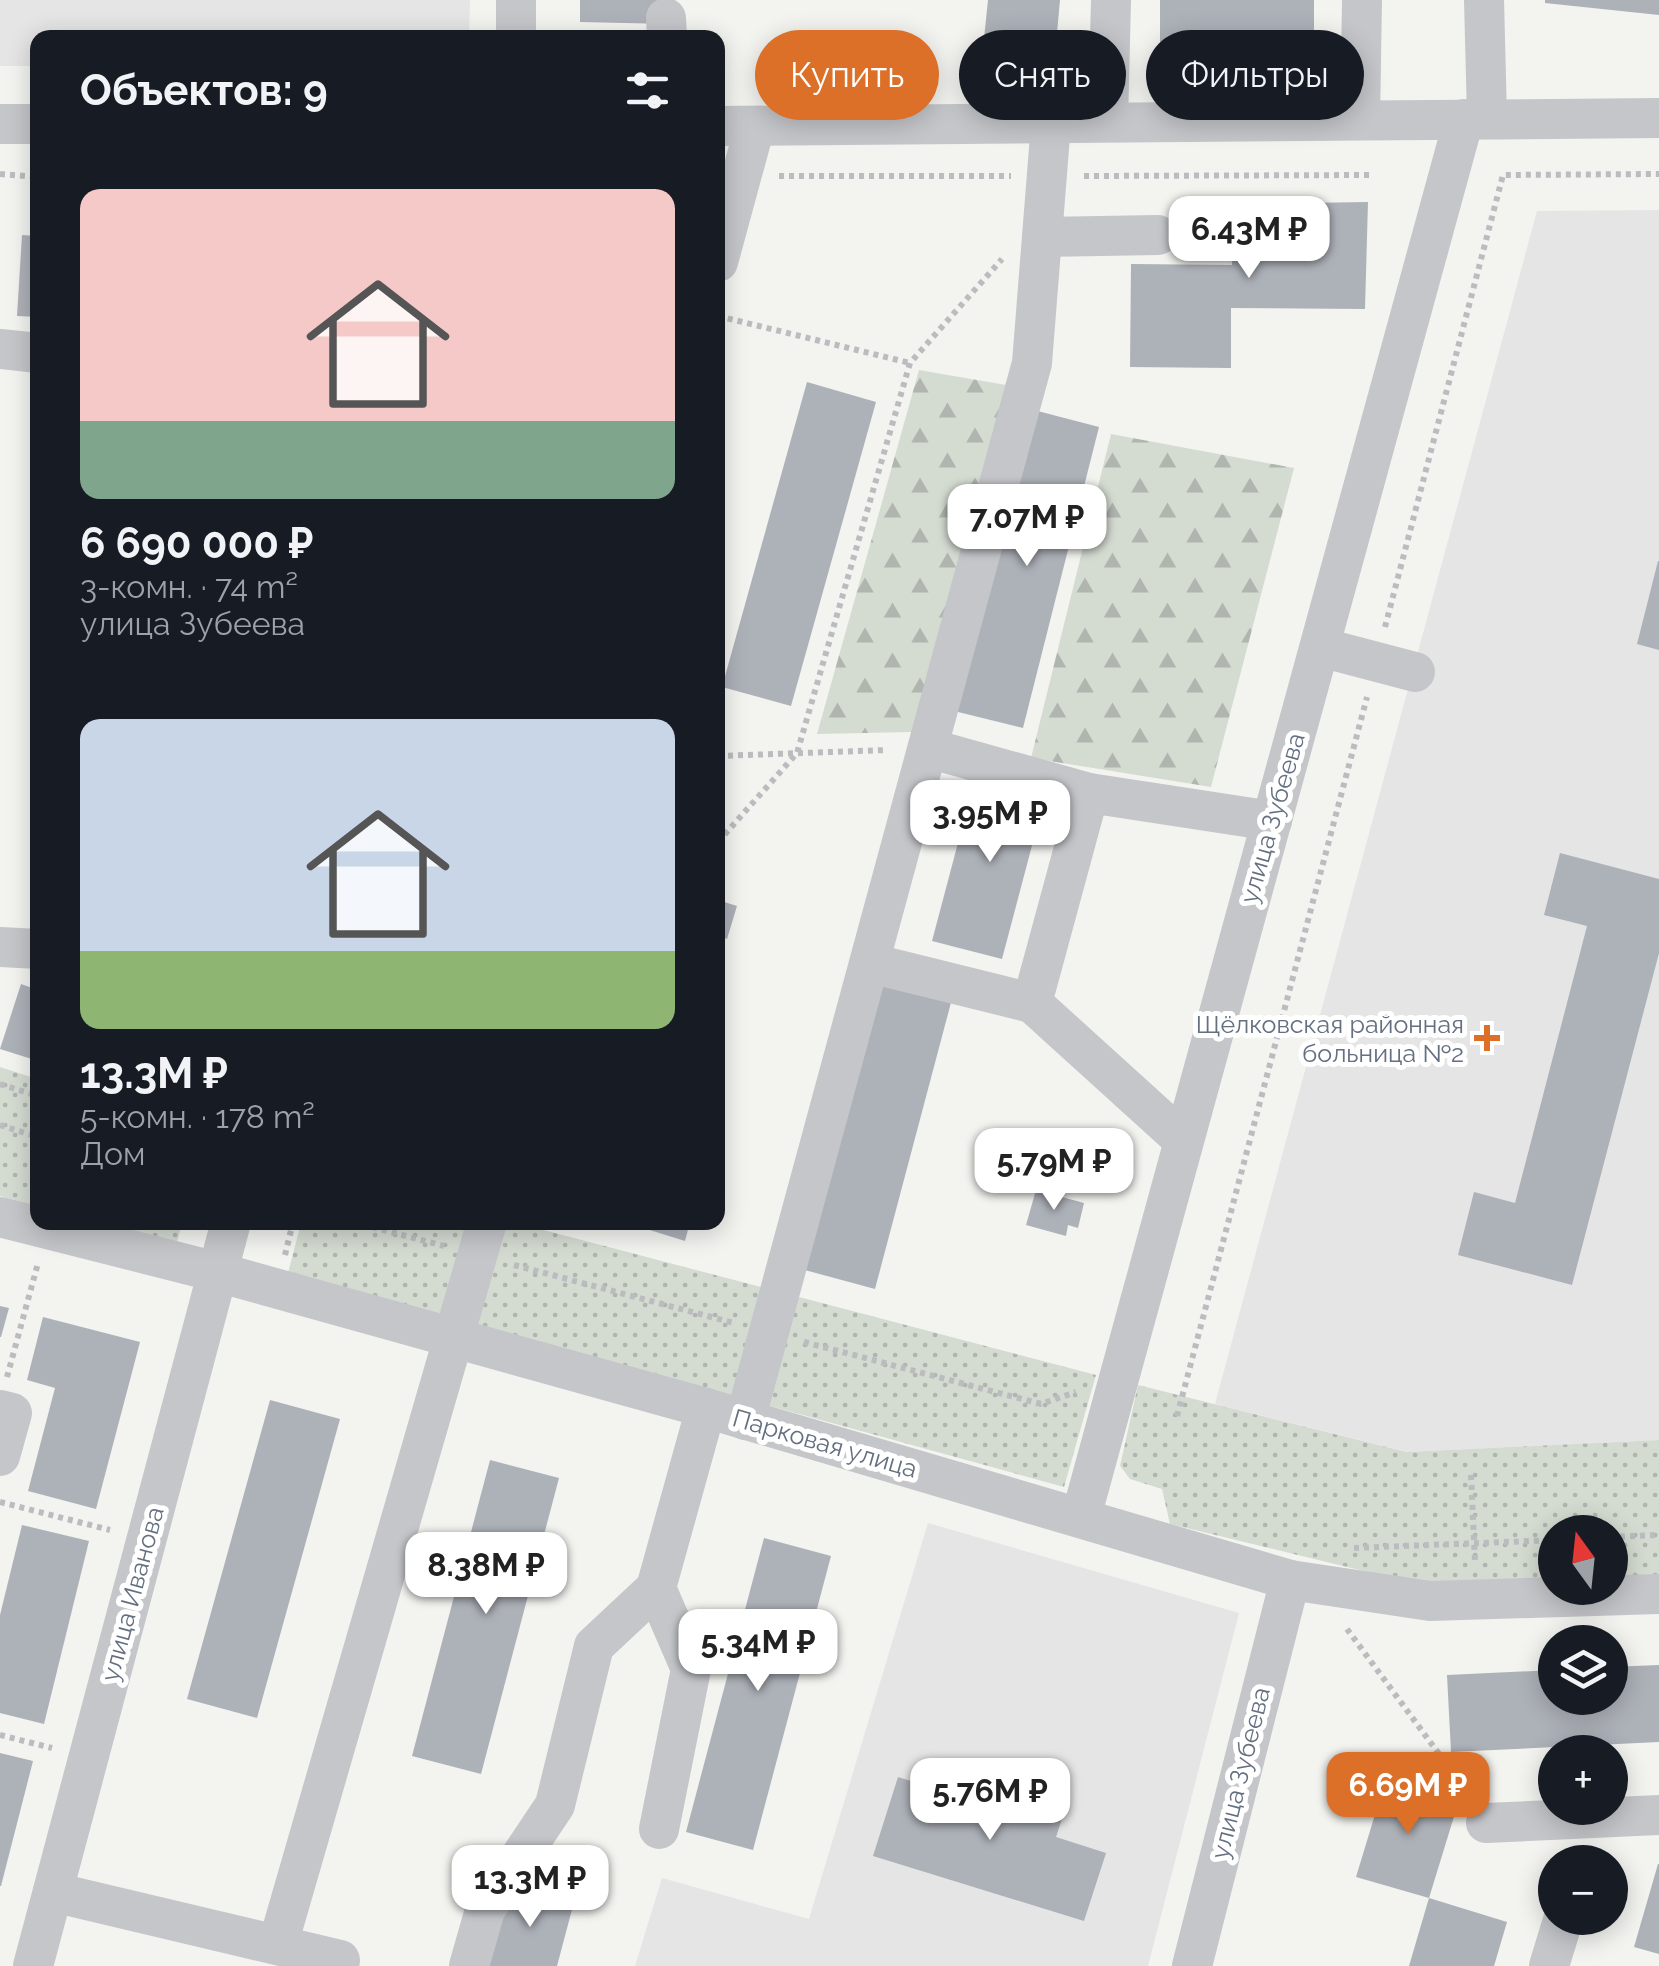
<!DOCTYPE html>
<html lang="ru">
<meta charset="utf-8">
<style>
body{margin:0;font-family:Raleway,sans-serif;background:#242831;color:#f1f3f6;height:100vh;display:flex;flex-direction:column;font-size:38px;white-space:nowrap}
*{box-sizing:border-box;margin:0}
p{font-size:32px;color:#9ea1a6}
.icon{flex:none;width:55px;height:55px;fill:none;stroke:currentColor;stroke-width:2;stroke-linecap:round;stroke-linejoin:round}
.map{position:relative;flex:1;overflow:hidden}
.drawer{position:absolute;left:30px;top:30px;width:695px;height:1200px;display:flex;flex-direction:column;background:#171b24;border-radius:20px;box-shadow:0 5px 25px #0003}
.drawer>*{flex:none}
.top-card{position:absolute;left:755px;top:30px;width:752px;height:90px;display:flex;gap:20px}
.needle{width:65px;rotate:345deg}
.controls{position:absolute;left:1538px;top:1515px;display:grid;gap:20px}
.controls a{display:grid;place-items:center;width:90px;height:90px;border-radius:50%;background:#171b24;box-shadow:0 5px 25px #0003;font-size:50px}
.price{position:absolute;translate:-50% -85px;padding:0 22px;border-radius:20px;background:#fff;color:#222;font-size:32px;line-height:65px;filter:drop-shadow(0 2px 5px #0008)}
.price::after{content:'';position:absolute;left:50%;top:60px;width:30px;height:22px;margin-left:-15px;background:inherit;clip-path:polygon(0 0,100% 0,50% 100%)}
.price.on{background:#dc7028;color:#fff}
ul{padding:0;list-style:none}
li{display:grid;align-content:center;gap:20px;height:530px;padding:0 50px}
li span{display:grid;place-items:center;height:310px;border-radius:20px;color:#555}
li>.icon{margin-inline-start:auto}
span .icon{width:180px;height:180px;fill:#fffc;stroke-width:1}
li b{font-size:42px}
h2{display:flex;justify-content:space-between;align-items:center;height:120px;padding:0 50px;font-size:42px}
.tag{padding:0 35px;border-radius:45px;background:#171b24;box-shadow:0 5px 25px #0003;font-size:35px;line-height:90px}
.tag.on{background:#dc7028;color:#fff}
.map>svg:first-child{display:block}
</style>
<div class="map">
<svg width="1659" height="1966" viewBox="0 0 1659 1966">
<defs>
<pattern id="green-dots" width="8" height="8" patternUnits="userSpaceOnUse" patternTransform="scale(2.5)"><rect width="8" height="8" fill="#d4dbd1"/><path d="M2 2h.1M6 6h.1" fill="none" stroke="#b0b6af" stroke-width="1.8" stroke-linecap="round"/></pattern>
<pattern id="forest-firs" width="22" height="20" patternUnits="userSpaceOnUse" patternTransform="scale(2.5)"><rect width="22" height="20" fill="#d4dbd1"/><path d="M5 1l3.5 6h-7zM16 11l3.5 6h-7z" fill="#b0b6af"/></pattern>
</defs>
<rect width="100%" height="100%" fill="#f3f4f0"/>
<g fill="#e4e5e4">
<polygon points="0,0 470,0 469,37 38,38 37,66 0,66"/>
<polygon points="1659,210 1659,1440 1408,1452 1215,1404 1537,211"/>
<polygon points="928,1523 1239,1613 1148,1966 635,1966 662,1878 809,1919"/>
</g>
<g fill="url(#green-dots)">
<polygon points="0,1067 37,1079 37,1206 0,1196"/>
<polygon points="101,1223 182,1223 177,1242"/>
<polygon points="301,1223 517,1223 1096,1375 1064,1487 288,1273"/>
<polygon points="1138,1385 1407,1452 1659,1440 1659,1578 1610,1579 1610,1532 1555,1532 1555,1581 1413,1583 1170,1524 1162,1489 1130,1479 1120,1466"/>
</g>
<g fill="url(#forest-firs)">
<polygon points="919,370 1012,386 913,732 817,734"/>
<polygon points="1111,434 1294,468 1211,787 1031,758"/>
</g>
<g fill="#adb1b8">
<polygon points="580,0 670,0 669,24 580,22"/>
<polygon points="988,0 1060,0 1055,55 983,48"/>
<rect x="1160" y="0" width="154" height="52"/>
<polygon points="1545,0 1659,0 1659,15 1545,3"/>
<polygon points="1368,202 1365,309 1231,308 1231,368 1130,367 1131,264 1232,265 1233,204"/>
<polygon points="22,235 38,236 38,317 17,316"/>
<polygon points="807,382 876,402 791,706 722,687"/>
<polygon points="1030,409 1099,427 1023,728 954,711"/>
<polygon points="1658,561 1659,561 1659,650 1637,644"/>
<polygon points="977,771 1047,789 1002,959 932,941"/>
<polygon points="1560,853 1659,879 1659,953 1572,1285 1458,1255 1474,1192 1515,1203 1587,926 1544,915"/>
<polygon points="718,900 737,906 727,939 718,936"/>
<polygon points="880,976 953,995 875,1289 801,1269"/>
<polygon points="21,984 38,990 38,1061 0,1049"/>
<polygon points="1036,1190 1084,1203 1078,1228 1068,1225 1066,1236 1026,1225"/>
<polygon points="624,1222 690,1222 685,1241"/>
<polygon points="0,1306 9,1308 1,1337 0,1337"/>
<polygon points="43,1317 140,1342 96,1509 28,1491 55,1388 27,1380"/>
<polygon points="270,1400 340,1419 257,1718 187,1699"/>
<polygon points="490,1460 559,1478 481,1774 412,1756"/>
<polygon points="22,1525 89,1541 44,1724 0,1713 0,1615"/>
<polygon points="764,1538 831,1556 753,1850 686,1832"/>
<polygon points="1659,1665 1659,1742 1451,1752 1447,1675 1555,1670 1555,1698 1610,1698 1610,1667"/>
<polygon points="0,1753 33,1761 1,1886 0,1886"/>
<polygon points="955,1773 1066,1807 1056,1837 1106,1853 1084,1921 873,1856 898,1777 949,1793"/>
<polygon points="1387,1775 1460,1797 1429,1898 1356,1877"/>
<polygon points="1658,1864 1659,1864 1659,1954 1634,1947"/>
<polygon points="508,1885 574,1902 557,1966 487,1966"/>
<polygon points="1429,1898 1507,1922 1494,1966 1409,1966"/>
</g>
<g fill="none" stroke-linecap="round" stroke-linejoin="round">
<g stroke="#bbbcbf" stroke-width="6" stroke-dasharray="5 5" stroke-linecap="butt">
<polyline points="0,174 38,177"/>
<polyline points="779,176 1011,176"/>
<polyline points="1084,176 1373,175"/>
<polyline points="718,316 910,363"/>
<polyline points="1385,627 1503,175 1659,174"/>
<polyline points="718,756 887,750"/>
<polyline points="718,842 797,753 910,363 1002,259"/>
<polyline points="0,1084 38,1096"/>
<polyline points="0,1125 38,1137"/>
<polyline points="353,1222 444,1246"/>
<polyline points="285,1255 293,1222"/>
<polyline points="514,1265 734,1323"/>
<polyline points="804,1342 1041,1404 1076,1392"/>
<polyline points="7,1377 38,1263"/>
<polyline points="1177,1416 1367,697"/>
<polyline points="1471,1475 1475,1562"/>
<polyline points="0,1502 110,1530"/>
<polyline points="1610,1537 1659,1535"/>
<polyline points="1354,1548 1555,1540"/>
<polyline points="1347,1629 1467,1792"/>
<polyline points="0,1735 52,1748"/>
</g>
<g stroke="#c4c6ca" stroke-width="40">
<polyline points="516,0 516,38"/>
<polyline points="1484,0 1487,117"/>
<polyline points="666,18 667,38"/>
<polyline points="1360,120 1362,0"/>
<polyline points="1108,122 1111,0"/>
<polyline points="0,124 38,124"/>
<polyline points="718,126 1659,118"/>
<polyline points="1042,237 1158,235"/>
<polyline points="718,262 755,126"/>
<polyline points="0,349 38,353"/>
<polyline points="1320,647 1415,672"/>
<polyline points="928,748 1089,793"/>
<polyline points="0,947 38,949"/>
<polyline points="870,963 1032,1003"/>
<polyline points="1182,1139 1032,1003 1089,793 1272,821"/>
<polyline points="0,1217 217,1272 706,1408 1290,1580 1430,1601 1659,1594"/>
<polyline points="0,1410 12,1413 0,1456"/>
<polyline points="745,1420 1032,363 1051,123"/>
<polyline points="1081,1517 1464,119"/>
<polyline points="1486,1823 1659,1815"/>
<polyline points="659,1829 691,1669 656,1588 706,1408"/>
<polyline points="53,1892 340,1960 339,1966"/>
<polyline points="278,1944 487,1222"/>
<polyline points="33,1966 231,1222"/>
<polyline points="469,1966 485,1910 555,1805 594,1646 656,1588"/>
<polyline points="1192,1966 1290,1580"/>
<polyline points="1549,1966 1563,1920"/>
</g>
</g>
<path fill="#dc7028" stroke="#fff" stroke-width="4" d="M1482 1023h10v10h10v10h-10v10h-10v-10h-10v-10h10z"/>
<g text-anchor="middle" stroke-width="10" stroke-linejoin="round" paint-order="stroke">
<g font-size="25" fill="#646f80" stroke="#fff">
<text transform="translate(1272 818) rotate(-74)" y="9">улица Зубеева</text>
<text transform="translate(825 1443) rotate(16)" y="9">Парковая улица</text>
<text transform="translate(132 1594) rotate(-75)" y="9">улица Иванова</text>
<text transform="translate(1240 1773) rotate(-76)" y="9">улица Зубеева</text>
</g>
<g font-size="25" fill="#646f80" stroke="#fff" text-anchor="end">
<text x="1464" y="1033">Щёлковская районная<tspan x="1464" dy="29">больница №2</tspan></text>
</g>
</g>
</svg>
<div class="controls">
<a><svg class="needle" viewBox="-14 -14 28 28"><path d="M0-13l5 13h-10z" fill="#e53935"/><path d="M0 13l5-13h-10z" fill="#9ea1a6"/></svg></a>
<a><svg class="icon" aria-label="layers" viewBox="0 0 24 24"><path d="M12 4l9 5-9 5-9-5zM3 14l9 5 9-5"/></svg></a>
<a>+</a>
<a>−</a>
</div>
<b class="price" style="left:1249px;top:281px">6.43M ₽</b>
<b class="price" style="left:1027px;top:569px">7.07M ₽</b>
<b class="price" style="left:990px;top:865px">3.95M ₽</b>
<b class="price" style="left:1054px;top:1213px">5.79M ₽</b>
<b class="price" style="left:486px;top:1617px">8.38M ₽</b>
<b class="price" style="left:758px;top:1694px">5.34M ₽</b>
<b class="price on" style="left:1408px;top:1837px">6.69M ₽</b>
<b class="price" style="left:990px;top:1843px">5.76M ₽</b>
<b class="price" style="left:530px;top:1930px">13.3M ₽</b>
<div class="top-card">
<a class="tag on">Купить</a>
<a class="tag">Снять</a>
<a class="tag">Фильтры</a>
</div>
<section class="drawer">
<h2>Объектов: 9<svg class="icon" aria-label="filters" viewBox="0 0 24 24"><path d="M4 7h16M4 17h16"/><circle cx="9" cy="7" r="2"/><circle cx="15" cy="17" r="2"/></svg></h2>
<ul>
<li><span style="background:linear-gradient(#f6c9c9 75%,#7fa58c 0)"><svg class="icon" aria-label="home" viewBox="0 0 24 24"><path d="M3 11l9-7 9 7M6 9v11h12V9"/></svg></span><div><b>6 690 000 ₽</b><p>3-комн. · 74 m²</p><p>улица Зубеева</p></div></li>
<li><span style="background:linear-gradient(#c9d6e8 75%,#8fb573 0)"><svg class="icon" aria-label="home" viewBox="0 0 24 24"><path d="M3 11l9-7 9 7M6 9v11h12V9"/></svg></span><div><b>13.3M ₽</b><p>5-комн. · 178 m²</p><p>Дом</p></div></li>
</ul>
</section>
</div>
